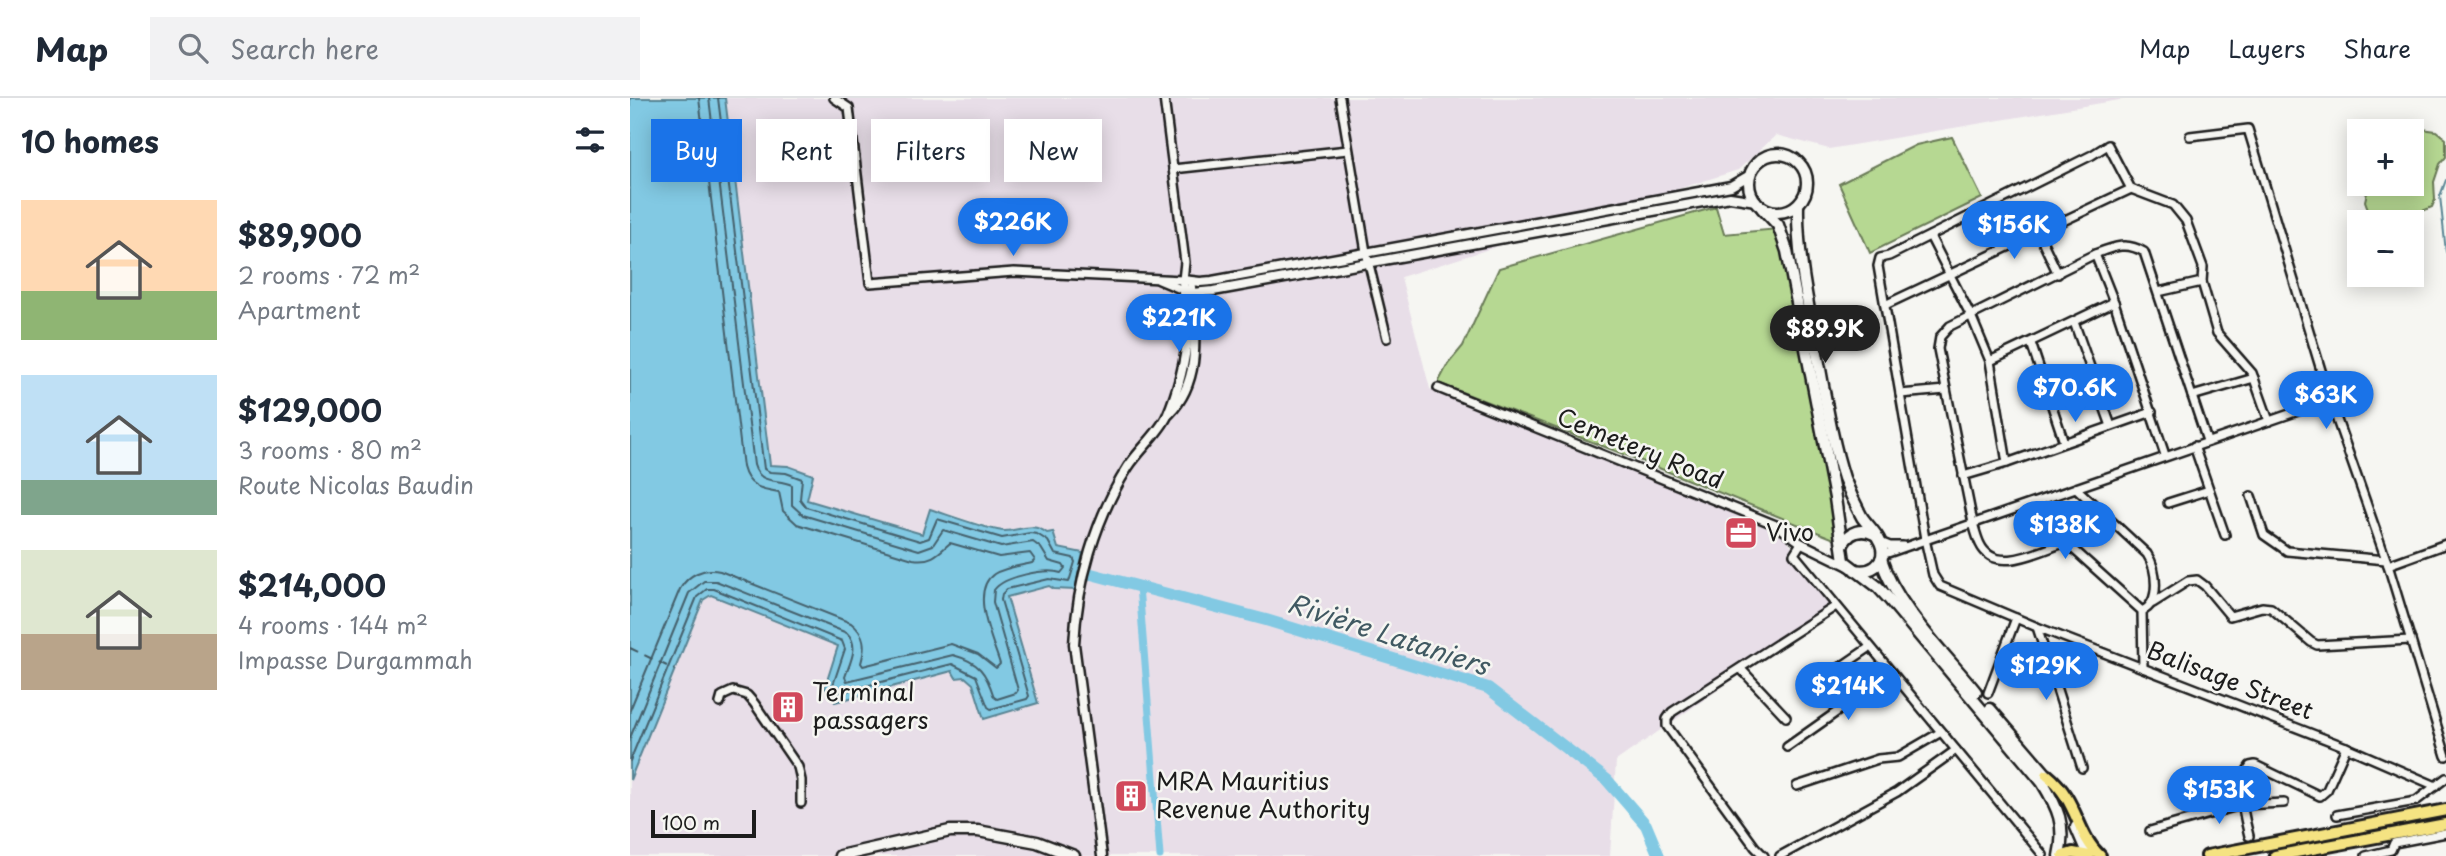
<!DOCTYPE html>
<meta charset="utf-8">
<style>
body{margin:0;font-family:"Playpen Sans",sans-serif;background:#f2f2f3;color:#1f2937;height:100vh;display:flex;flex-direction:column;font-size:26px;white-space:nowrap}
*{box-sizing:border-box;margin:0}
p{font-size:23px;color:#747a83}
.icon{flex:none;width:38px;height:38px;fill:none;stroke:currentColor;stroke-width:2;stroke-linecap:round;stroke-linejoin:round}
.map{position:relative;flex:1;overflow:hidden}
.panel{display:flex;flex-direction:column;background:#fff;width:630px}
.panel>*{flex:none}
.guide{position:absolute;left:21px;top:21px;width:665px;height:63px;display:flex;gap:14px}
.buttons{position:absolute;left:1717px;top:21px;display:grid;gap:14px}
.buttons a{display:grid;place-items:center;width:77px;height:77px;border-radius:0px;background:#fff;box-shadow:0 4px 18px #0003;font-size:35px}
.scale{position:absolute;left:21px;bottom:18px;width:105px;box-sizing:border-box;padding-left:7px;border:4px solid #1c1c1c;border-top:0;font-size:19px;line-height:24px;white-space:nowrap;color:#1c1c1c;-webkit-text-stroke:5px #f6f6f2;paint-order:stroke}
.price{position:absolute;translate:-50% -60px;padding:0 16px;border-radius:24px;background:#1a73e8;color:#fff;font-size:23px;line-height:46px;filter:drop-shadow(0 2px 4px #0008)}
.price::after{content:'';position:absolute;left:50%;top:42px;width:21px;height:16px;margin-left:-10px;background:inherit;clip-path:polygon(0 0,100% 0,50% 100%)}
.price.selected{background:#222;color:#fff}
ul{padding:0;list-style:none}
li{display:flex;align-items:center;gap:21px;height:175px;padding:0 21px}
li span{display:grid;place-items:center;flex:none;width:196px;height:140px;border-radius:0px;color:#555}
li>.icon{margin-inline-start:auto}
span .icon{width:84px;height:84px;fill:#fffc;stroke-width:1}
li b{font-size:30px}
h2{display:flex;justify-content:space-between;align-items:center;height:84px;padding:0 21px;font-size:30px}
.tag{padding:0 24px;border-radius:0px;background:#fff;box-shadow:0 4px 18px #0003;font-size:24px;line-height:63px}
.tag.selected{background:#1a73e8;color:#fff}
header{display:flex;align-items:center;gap:42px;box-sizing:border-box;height:98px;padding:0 35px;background:#fff;border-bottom:2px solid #e0e1e3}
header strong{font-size:33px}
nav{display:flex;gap:38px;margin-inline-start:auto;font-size:24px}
.search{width:490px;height:63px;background:#f2f2f3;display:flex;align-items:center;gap:18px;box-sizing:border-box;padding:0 24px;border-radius:0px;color:#747a83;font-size:26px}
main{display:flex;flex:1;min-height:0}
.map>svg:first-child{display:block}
</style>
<header>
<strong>Map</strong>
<div class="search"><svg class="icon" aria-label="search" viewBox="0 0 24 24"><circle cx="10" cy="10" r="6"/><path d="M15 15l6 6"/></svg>Search here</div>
<nav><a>Map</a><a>Layers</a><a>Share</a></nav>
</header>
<main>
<section class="panel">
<h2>10 homes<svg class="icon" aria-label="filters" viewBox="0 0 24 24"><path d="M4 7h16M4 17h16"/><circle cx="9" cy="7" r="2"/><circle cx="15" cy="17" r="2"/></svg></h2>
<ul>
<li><span style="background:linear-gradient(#ffd9b3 65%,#8fb573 0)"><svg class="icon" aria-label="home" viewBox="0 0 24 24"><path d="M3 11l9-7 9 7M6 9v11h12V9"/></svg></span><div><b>$89,900</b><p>2 rooms · 72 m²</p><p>Apartment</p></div></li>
<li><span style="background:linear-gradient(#bfe0f5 75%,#7fa58c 0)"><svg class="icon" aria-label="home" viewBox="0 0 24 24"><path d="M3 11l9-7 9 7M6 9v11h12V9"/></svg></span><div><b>$129,000</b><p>3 rooms · 80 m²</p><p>Route Nicolas Baudin</p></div></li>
<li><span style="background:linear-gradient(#dfe7d0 60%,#b9a48a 0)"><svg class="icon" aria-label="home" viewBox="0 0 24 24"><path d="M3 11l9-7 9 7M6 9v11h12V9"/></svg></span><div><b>$214,000</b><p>4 rooms · 144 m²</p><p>Impasse Durgammah</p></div></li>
</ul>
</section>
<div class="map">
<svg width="1816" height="758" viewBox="0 0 1816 758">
<rect width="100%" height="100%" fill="#f6f6f2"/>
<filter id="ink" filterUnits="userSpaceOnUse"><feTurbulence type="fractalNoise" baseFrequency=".0143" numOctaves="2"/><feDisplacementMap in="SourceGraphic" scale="14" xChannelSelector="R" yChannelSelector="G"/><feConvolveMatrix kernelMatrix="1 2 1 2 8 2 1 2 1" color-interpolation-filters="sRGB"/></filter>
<g filter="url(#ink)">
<polygon fill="#e8dee8" points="95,0 1501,0 1199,51 1146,37 1108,72 771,179 800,291 1143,424 1208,508 986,663 980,758 0,758 0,682 74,502 81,497 209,548 195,589 205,604 323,572 341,582 343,586 354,621 408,605 377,498 420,488 445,492 453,455 428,450 417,435 401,428 373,433 301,411 293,437 176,402 164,371 158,368 140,367"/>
<g fill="#b6d892" stroke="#697a57" stroke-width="2">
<polygon points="1785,30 1806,33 1816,41 1816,59 1810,66 1804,84 1805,102 1802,109 1779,119 1766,116 1748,123 1742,122 1735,103 1739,86 1782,86 1782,33 1774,33"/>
<polygon points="1322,39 1352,100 1240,155 1209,86 1286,47"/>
<polygon points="1086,109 1094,136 1148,131 1209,443 1009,362 808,285 818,266 833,248 869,170"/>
</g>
<path fill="#82c9e3" stroke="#598493" stroke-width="2" d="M 0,0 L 95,0 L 140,367 L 158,368 L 183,377 L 177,402 L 292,436 L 300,411 C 316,416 361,433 375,433 C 392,432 402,424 417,435 L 423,434 L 428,450 L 453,455 L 445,492 L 424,491 L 419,488 L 377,499 L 408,605 L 354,621 L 343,586 L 335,579 L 326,580 L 322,573 L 205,604 L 195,589 L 208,548 L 81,497 L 73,502 L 0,682 Z"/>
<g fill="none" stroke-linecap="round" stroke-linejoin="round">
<g stroke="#45616c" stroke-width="2">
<path d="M 0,612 L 50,491 C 58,477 73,469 90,473 L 221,525 C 235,536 236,548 231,565 L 233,568 L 321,546 L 348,556 L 366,570 L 370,566 C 363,543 339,493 364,476 C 375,469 390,468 402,465 L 405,462 L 400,455 L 369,459 L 320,445 C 308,456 301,464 283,461 L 167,426 L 153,413 L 149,394 C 131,391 118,389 113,369 L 69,0"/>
<path d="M 0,640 L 59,495 L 74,483 L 86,483 L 217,535 C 230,548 220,564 215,579 L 217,583 L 323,557 C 349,564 356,574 364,599 L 367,601 L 386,595 L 388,592 L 363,504 L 364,492 C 374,478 416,470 431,475 L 435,470 L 433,467 L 419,463 L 411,450 L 403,444 L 371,449 L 313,432 L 303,447 L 289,452 L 173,417 L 162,407 L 162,387 C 147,380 130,387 124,367 L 79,0"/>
<polyline points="0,663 67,499 77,491 84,491 212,543 215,551 203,587 208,595 322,566 346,578 358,609 361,611 397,601 399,598 371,502 372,496 377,491 419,481 439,484 445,464 443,460 425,456 418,443 407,436 400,435 372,440 307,421 299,440 290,443 176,409 170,401 172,381 156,375 140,374 134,371 88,0"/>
</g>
<polyline stroke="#598493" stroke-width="2" points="1816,82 1810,98 1816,154"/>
<polyline stroke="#82c9e3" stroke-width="7" points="509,488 530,758"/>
<polyline stroke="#82c9e3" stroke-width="12" points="450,473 636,522 858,590 977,682 1016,727 1029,758"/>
<polyline stroke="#405962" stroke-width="2" stroke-dasharray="9 7" stroke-linecap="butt" points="0,550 45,572"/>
<defs>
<g id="minor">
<polyline points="204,0 219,10 240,185 384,174 553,182 555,164 534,0"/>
<polyline points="710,0 736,154 757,240"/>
<polyline points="1560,38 1618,31 1700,302 1758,467 1816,658"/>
<polyline points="543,71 718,52"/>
<polyline points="1409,136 1428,176"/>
<polyline points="1300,138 1342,220 1360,263 1377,365"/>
<polyline points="1465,156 1484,204 1535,357"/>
<polyline points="529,182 553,192"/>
<polyline points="1528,194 1572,184"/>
<polyline points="1255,207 1501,91"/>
<polyline points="1444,224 1481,328"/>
<polyline points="1401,245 1434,344"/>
<polyline points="1360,263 1484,204"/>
<polyline points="808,290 1146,427 1171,445 1218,468"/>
<polyline points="1270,296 1316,292"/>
<polyline points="1562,298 1624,280"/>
<polyline points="1639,323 1622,275 1587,235 1572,184 1573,169 1556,123 1543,107 1501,91 1478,47 1462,57 1259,158 1250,160 1248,168 1295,441 1303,477 1310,488 1407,529 1716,649 1806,688"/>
<polyline points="1564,348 1595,437"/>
<polyline points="1333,378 1377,365 1522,314"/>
<path d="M 1446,390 L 1517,456 C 1527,471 1531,505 1512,513"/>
<polyline points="1621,398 1634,437 1657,453 1756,462"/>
<polyline points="1538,405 1579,392"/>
<polyline points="1250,444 1260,448 1273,448"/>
<polyline points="1171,445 1164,456 1413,757"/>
<polyline points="1252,457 1700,302"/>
<polyline points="1758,467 1816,446"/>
<polyline points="1523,505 1558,483 1567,482 1575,488 1600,518 1632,509 1641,510 1681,544 1687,547 1781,542"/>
<polyline points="1407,529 1452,670"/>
<path d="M 1513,570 L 1512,513 L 1441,449 L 1434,445 C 1411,452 1365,478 1350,446 C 1347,440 1345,432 1343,425 L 1308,251 L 1310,239 L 1320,228 L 1465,156 C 1483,149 1496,143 1514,154 L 1577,343"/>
<polyline points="1111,571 1156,619"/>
<polyline points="1183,588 1240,549"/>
<polyline points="1358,595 1386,520"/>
<polyline points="90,605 92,598 103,593 117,597 124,605 168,669 171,682 171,705"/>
<polyline points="1157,649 1262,575"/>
<polyline points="1167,688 1248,661 1268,659 1311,634"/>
<polyline points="1707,717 1786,703 1816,680"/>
<polyline points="1520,733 1611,707 1654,705"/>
<path d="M 1619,738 C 1614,717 1605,687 1620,668 L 1625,667 L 1690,698 L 1697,692 L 1716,649"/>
<polyline points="1134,758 1125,749 1037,628 1037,621 1042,614 1206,508"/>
<polyline points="1150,758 1267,694 1326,652"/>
<polyline points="1736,758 1761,752 1764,745 1816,735"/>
</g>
<g id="tertiary">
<polyline points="553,192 562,195 583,193 1100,99 1126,103"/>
<path d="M 539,316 C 573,281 564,234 561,189"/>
<path d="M 472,758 L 444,546 C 447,485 465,421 498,369 C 509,352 529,335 537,318 C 547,295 557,260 557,235 C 557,218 554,199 553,182 L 570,184 L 582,183 L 1080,92 L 1101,88 L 1120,77"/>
</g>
<g id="secondary">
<circle cx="1148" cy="85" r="29"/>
<path d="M 1168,107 C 1167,157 1178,206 1187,255 C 1195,296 1201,340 1214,380 C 1219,393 1225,406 1232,419 C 1238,428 1250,438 1252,450 C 1255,467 1240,475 1225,472"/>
<path d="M 1132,110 L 1148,127 L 1157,153 L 1205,400 L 1214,463 L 1248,489 L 1259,501 L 1412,684 C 1428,710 1436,727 1429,758"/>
<path d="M 1213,446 C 1220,433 1231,430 1244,436"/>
<path d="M 1251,461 C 1266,509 1314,554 1346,594"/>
<polyline points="1360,611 1421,682"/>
<polyline points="1446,729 1458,757"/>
<polyline points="210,758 320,733 348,733 407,744 444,758"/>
</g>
<g id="trunk">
<path d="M 1417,677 C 1448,702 1446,736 1470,758"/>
<polyline points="1433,758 1443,755 1459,758"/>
<polyline points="1577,758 1816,712"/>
<polyline points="1645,758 1816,726"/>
</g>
</defs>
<use href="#minor" stroke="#1c1c1c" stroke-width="12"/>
<use href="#tertiary" stroke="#1c1c1c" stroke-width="13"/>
<use href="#secondary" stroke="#1c1c1c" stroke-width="15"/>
<use href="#trunk" stroke="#1c1c1c" stroke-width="16"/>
<use href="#minor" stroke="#f6f6f2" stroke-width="7"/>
<use href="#tertiary" stroke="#f6f6f2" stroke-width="8"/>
<use href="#secondary" stroke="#f6f6f2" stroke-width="10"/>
<use href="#trunk" stroke="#f5e382" stroke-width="10"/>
</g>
</g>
<defs>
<symbol id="office-square" viewBox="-11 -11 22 22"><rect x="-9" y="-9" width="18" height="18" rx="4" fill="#d1495b" stroke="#f6f6f2"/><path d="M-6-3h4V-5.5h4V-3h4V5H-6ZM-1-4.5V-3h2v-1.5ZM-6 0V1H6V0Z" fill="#fff"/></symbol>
<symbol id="building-square" viewBox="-11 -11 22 22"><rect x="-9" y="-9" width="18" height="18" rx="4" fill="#d1495b" stroke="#f6f6f2"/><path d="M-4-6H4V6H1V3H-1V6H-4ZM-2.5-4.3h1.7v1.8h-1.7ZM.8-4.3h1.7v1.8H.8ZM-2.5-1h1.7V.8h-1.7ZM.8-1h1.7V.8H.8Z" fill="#fff"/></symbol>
</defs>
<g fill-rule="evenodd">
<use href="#office-square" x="1092" y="416" width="38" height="38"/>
<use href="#building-square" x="139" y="590" width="38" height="38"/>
<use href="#building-square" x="482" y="679" width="38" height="38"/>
</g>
<g text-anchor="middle" stroke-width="5" stroke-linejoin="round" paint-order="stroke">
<g font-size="24" fill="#1c1c1c" stroke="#f6f6f2">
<text transform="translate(1010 351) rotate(22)" y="8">Cemetery Road</text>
<text transform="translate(1600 583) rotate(21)" y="8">Balisage Street</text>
</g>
<g font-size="24" fill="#1c1c1c" stroke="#f6f6f2" text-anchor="start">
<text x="1136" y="443">Vivo</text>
<text x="182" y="603">Terminal<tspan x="182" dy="28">passagers</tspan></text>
<text x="526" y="692">MRA Mauritius<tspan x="526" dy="28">Revenue Authority</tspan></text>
</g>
<g font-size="26" font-style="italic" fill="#405962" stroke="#f6f6f2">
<text transform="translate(758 537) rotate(18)" y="9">Rivière Lataniers</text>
</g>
</g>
</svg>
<div class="buttons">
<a>+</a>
<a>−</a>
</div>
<div class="scale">100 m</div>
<b class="price" style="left:383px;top:160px">$226K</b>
<b class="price" style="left:1384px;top:163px">$156K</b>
<b class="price" style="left:549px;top:256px">$221K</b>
<b class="price selected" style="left:1195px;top:267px">$89.9K</b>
<b class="price" style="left:1445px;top:326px">$70.6K</b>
<b class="price" style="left:1696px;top:333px">$63K</b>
<b class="price" style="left:1435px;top:463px">$138K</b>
<b class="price" style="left:1416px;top:604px">$129K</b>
<b class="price" style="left:1218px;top:624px">$214K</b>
<b class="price" style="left:1589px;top:728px">$153K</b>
<div class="guide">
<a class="tag selected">Buy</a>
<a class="tag">Rent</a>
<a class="tag">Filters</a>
<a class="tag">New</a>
</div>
</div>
</main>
